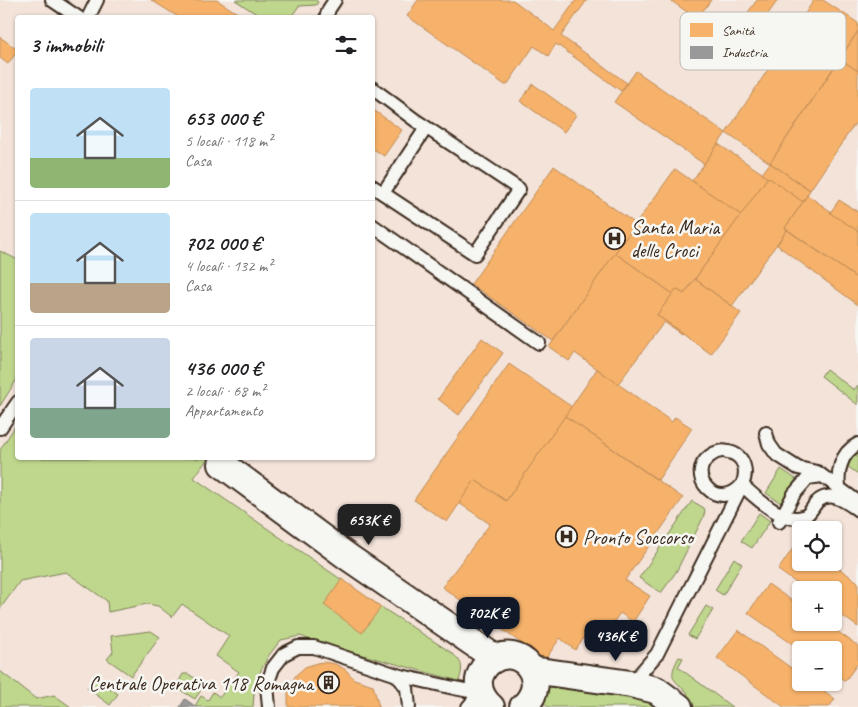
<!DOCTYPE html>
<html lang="it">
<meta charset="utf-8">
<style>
body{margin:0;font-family:Caveat,sans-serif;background:#f6f6f6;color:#202124;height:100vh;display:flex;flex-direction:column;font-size:19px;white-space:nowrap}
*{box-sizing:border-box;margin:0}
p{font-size:16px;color:#757577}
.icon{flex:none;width:28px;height:28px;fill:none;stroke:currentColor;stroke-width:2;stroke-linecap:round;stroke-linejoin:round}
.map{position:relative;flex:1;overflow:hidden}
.details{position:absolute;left:15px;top:15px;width:360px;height:445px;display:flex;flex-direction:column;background:#fff;border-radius:5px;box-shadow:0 1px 4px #0004}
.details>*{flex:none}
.controls{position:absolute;left:792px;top:521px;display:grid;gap:10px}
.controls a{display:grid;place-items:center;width:50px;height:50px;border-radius:5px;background:#fff;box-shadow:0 1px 4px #0004;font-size:25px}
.price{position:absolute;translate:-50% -42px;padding:0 11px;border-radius:10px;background:#111827;color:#fff;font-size:16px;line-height:32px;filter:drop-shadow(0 1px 2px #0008)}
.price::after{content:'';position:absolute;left:50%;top:30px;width:15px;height:11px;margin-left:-8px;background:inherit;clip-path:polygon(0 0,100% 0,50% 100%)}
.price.selected{background:#222;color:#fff}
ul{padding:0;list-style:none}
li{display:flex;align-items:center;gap:15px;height:125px;padding:0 15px}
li+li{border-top:1px solid #e0e0e0}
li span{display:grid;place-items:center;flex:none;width:140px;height:100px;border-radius:5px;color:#555}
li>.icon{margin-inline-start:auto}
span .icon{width:60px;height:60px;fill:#fffc;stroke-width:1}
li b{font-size:21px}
h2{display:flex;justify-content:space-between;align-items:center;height:60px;padding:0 15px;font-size:21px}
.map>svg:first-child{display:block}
</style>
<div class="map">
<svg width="858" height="707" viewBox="0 0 858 707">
<rect width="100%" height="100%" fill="#f6f6f2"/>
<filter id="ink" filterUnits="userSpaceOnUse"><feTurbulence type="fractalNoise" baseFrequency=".02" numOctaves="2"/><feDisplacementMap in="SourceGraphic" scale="10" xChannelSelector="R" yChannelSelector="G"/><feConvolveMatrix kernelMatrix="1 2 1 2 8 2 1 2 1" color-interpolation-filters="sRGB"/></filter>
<g filter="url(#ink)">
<path fill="#f3e3d9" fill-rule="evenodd" d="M 0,0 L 858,0 L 858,707 L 0,707 ZM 18,18 L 372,18 L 372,458 L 18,458 ZM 801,530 L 834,530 L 834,562 L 801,562 ZM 801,590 L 834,590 L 834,622 L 801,622 ZM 801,650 L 834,650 L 834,682 L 801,682 Z"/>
<g fill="#bfd78d" stroke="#7d8056">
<polygon points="235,0 316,0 318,2 316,5 299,6 291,17 261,17"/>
<polygon points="0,251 18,260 17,379 0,406"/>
<polygon points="826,369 854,390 858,385 858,405 821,376"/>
<path d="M 17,423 L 18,458 L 208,458 L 194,478 L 381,607 L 449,651 C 462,661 464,665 459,681 L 322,644 L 300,636 L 281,640 L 269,655 L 261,670 L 254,694 L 253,707 L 197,707 L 195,706 L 201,696 L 208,700 L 213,692 L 220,697 L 239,672 L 216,656 L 229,636 L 182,604 L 172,617 L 158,606 L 147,604 L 108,612 L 107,601 L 66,572 L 20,581 L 0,609 L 0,450 Z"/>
<polygon points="858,451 858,474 847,466"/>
<polygon points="781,469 796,479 781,503 766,493"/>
<polygon points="692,501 704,508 705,511 703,518 676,572 661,593 639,578"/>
<polygon points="759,513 770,521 752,548 741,541"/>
<polygon points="734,558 742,564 723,595 715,590"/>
<polygon points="706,606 713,610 695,639 688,635"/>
<polygon points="151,631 160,637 131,676 107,659 113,652 111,636"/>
<path d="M 679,657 L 683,658 L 678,667 L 732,707 L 695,707 L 684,699 L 688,693 C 672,679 668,677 679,657 Z"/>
<polygon points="0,671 36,699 54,695 71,707 0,707"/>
<polygon points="183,674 188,674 205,684 195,699 177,688 178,683"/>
<polygon points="95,677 118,694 110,705 87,688"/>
<polygon points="546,683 648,700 659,707 549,707 539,702"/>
</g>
<g fill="#f6b26b" stroke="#be8954">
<polygon points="151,0 217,0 245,18 180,18"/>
<polygon points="418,0 513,0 548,26 554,31 576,0 587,0 561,36 627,83 621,91 556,44 548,56 534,46 507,85 505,85 407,16"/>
<polygon points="670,0 711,0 697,19"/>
<polygon points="757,0 778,0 755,32 741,22"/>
<polygon points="814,0 823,0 858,23 858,31 770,163 726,133"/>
<polygon points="858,31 858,71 840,59"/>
<polygon points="0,37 18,50 8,64 0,58"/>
<polygon points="840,59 858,71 858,119 810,190 770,163"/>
<polygon points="636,71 726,133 704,164 614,102"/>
<polygon points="533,84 576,115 564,132 520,101"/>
<polygon points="372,109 402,130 384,156 372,148"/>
<polygon points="718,144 768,177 741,215 692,181"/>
<polygon points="770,163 810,190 803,202 762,174"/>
<polygon points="554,166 636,224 553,341 471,284"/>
<polygon points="675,169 741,215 684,294 676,289 673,294 615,253"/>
<polygon points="768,177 803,202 785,228 787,230 732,306 695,279"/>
<polygon points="807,195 858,230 858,279 785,228 803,202"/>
<polygon points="839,200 858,212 858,231 830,213"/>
<polygon points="787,230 858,279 858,305 777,245"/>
<polygon points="615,253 673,294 657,315 682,333 681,334 664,322 618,384 575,353 569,361 549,347"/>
<polygon points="695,279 741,313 711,354 657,315 676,289 684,294"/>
<polygon points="482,338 503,353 459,415 438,399"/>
<polygon points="509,364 572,407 506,501 475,480 447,522 414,500"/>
<polygon points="597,369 672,422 675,417 692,428 658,480 565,416"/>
<polygon points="565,416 683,498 625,580 650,596 633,622 620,613 608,630 596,621 575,650 560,638 545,660 442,587 490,524 459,503 475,480 506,501"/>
<polygon points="798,541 801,543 801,562 830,562 858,582 858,627 834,610 834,590 806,590 778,570"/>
<polygon points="342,579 381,607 362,633 324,605"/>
<polygon points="768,584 801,607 801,622 824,622 858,646 858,663 845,681 834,673 834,650 801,650 748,613"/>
<polygon points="738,630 801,675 801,682 812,682 835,699 829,707 784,707 717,658"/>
<polygon points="323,662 335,664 341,667 346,670 354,679 373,685 379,707 288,707 288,693 289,687 296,675 305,667 317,663"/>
</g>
<polygon fill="#999" stroke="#7d7874" points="185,699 195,706 197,707 180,707"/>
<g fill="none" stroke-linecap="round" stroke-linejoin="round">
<defs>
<g id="lane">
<polyline points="52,0 79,18"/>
<polyline points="88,18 97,0"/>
<polyline points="326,18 329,9 335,0"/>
<polyline points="372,88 415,120 519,189 475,254 372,186"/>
<polyline points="383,193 426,128"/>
<polyline points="372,225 539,343"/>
<polyline points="0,428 18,402"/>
<polyline points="766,433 769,444 776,454 798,468 817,472 854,499"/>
<path d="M 742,485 C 755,497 785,526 805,516 C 811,513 813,506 817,502 C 831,489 846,502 858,510"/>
<path d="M 840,493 C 836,474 840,453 858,444"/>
<polyline points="779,522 794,494 808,478 822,476"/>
<polyline points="397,675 407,688 409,707"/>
<path d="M 631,684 L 657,654 L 742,485 C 748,472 745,455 728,452 C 722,450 715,452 710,456 C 684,475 718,513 742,485"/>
<polyline points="269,707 267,685 273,668 284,654 298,647 314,647 397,675 454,688 480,693"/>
<polyline points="468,707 480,693"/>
</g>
<g id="street">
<polyline points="222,464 348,557 495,658"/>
<polyline points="532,670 631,684 656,690 679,707"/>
<path d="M 491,707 C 483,700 478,691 479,680 C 480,673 485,665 491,661 C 520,641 553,680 523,707"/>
</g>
</defs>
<use href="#lane" stroke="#3b2a1e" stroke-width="16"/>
<use href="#street" stroke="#3b2a1e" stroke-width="30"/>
<use href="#lane" stroke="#f6f6f2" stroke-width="12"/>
<use href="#street" stroke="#f6f6f2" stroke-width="26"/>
</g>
</g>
<defs>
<symbol id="hospital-ring" viewBox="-11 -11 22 22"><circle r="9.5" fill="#f6f6f2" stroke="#3b2a1e" stroke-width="1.5"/><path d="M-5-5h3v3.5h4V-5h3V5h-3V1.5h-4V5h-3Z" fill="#3b2a1e"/></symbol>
<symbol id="building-ring" viewBox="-11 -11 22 22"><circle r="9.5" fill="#f6f6f2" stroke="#3b2a1e" stroke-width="1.5"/><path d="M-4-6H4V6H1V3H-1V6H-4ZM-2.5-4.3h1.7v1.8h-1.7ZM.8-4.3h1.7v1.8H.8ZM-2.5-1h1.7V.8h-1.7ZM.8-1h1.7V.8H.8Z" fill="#3b2a1e"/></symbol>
</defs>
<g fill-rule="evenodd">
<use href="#hospital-ring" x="602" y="226" width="25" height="25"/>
<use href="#hospital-ring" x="554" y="524" width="25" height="25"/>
<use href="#building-ring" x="316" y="670" width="25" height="25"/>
</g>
<g text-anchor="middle" stroke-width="5" stroke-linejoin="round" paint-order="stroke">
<g font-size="20" fill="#3b2a1e" stroke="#f6f6f2" text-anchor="start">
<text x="631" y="234">Santa Maria<tspan x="631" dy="23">delle Croci</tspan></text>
<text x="583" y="544">Pronto Soccorso</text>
<text x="313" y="690" text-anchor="end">Centrale Operativa 118 Romagna</text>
</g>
</g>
<rect x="680" y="12" width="166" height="58" rx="8" fill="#f6f6f2" stroke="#beb9b2" stroke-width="1"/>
<rect x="690" y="23" width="23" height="14" fill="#f6b26b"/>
<rect x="690" y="46" width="23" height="13" fill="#999"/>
<g font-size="14" fill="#3b2a1e">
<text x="722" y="35">Sanità</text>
<text x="722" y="57">Industria</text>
</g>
</svg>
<div class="controls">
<a><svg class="icon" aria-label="locate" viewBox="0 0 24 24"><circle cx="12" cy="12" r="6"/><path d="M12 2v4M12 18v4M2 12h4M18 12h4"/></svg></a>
<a>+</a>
<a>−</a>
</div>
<b class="price selected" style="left:369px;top:546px">653K €</b>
<b class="price" style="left:488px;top:639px">702K €</b>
<b class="price" style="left:616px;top:662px">436K €</b>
<section class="details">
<h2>3 immobili<svg class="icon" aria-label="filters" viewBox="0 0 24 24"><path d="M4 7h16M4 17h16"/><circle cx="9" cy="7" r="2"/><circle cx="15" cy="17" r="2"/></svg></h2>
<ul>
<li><span style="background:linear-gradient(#bfe0f5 70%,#8fb573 0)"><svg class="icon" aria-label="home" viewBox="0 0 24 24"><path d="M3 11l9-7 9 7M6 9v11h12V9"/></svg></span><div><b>653 000 €</b><p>5 locali · 118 m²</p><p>Casa</p></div></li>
<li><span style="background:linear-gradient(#bfe0f5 70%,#b9a48a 0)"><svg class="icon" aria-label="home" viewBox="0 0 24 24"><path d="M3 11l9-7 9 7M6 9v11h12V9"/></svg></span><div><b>702 000 €</b><p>4 locali · 132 m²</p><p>Casa</p></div></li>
<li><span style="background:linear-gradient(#c9d6e8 70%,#7fa58c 0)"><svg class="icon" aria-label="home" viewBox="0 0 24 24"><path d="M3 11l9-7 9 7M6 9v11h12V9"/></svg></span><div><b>436 000 €</b><p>2 locali · 68 m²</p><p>Appartamento</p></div></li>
</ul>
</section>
</div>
